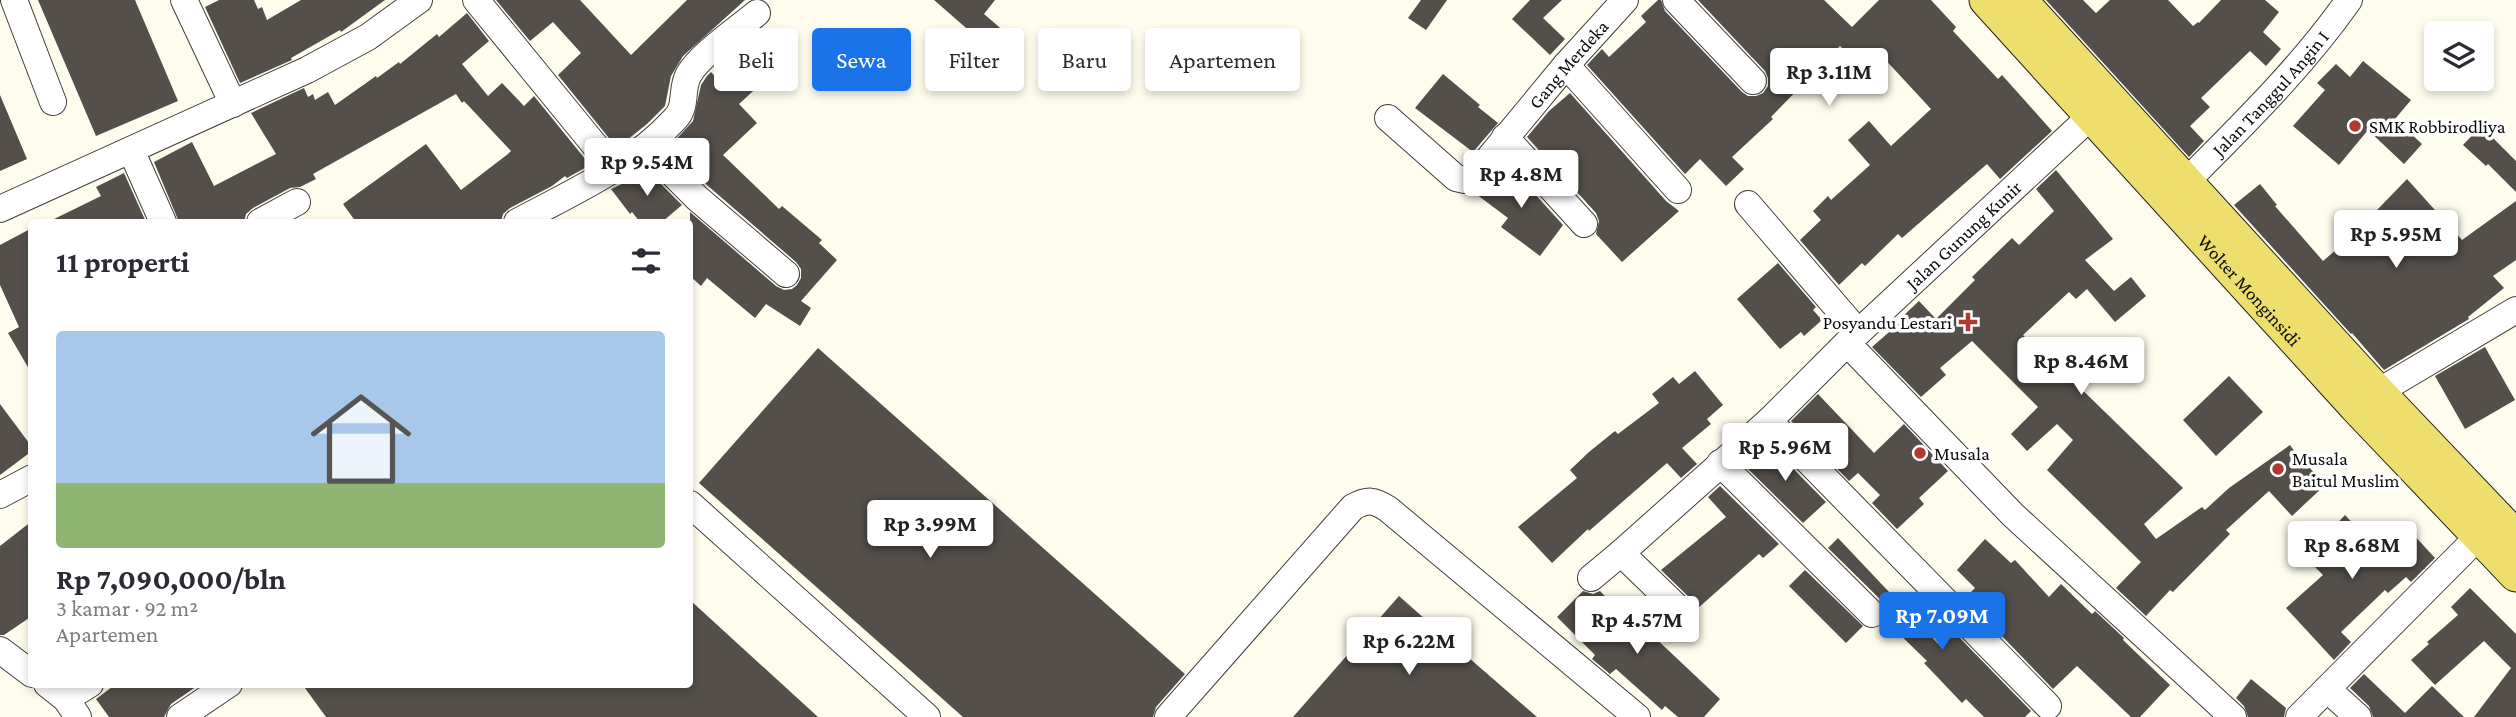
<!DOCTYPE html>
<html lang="id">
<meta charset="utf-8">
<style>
body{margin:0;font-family:"Crimson Pro",serif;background:#f2f2f3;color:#2b2b33;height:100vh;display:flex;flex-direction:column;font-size:26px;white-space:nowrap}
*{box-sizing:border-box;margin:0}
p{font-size:23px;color:#7c7c81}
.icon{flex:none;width:38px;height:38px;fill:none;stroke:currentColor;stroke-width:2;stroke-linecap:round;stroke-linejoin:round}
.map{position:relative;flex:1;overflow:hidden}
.side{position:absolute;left:28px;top:219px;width:665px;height:469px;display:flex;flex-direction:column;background:#fff;border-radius:7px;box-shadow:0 4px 10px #0003}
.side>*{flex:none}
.guide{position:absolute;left:714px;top:28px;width:665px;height:63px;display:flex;gap:14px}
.fabs{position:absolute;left:2424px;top:21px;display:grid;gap:14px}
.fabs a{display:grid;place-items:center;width:70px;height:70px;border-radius:7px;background:#fff;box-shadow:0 4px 10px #0003;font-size:35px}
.price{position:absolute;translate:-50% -60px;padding:0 16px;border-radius:7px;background:#fff;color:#222;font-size:23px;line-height:46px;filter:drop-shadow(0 2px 4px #0008)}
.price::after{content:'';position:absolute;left:50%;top:42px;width:21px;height:16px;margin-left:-10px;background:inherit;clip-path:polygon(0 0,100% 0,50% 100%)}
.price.current{background:#1a73e8;color:#fff}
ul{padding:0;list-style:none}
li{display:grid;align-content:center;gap:14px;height:371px;padding:0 28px}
li span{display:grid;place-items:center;height:217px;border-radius:7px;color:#555}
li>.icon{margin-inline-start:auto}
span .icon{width:126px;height:126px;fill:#fffc;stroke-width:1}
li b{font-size:30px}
h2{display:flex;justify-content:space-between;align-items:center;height:84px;padding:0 28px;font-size:30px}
.pill{padding:0 24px;border-radius:7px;background:#fff;box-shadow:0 4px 10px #0003;font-size:24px;line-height:63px}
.pill.current{background:#1a73e8;color:#fff}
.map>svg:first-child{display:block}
</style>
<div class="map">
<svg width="2516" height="717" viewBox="0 0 2516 717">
<rect width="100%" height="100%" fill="#fdfced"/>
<g fill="#544f4a">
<polygon points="38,0 135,0 178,101 96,136"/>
<polygon points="219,0 254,0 258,9 262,7 267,20 301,0 385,0 341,32 340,30 291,58 292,60 240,83 205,7"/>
<polygon points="496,0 580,0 631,55 687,0 745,0 683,56 671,76 665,106 647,124 617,148 558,75 581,53 553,22 530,41"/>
<polygon points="934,0 995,0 984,14 1019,44 1004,61"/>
<polygon points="1421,0 1447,0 1426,30 1408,18"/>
<polygon points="1530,0 1562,0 1543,18 1565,39 1550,55 1512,19"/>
<polygon points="1658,0 1661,0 1665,11 1742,92 1748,96 1756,96 1763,93 1768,86 1768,78 1765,71 1698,0 1824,0 1852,27 1879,0 1931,0 1956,27 1953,31 1998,79 2002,75 2052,131 2000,179 1987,164 1902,238 1898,234 1865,266 1862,263 1839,285 1800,240 1821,220 1813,211 1828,196 1831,200 1870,165 1848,140 1869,121 1891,146 1931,109 1880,54 1864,70 1840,46 1771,117 1773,119 1732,157 1744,169 1726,186 1700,159 1685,174 1587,65 1602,49 1609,57 1646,22 1641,16"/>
<polygon points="2046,0 2083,0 2096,13 2110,0 2168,0 2193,26 2198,22 2199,23 2221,0 2265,0 2279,12 2263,32 2281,49 2266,66 2250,51 2201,98 2210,107 2190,126 2204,141 2189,157"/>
<polygon points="467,13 489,41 462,64 488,96 502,83 524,106 534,96 590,165 567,178 565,176 552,186 510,208 503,214 501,222 356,222 343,204 426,144 461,190 508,154 511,151 464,101 462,103 456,94 313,174 316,179 300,187 290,188 253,208 246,214 244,222 179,222 154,162 192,142 214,186 276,154 251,113 304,88 308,97 313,94 315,100 328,92 335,105 376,76 377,78 399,62 400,64 437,34 439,37"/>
<polygon points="746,60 764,81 739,104 757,123 723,155 779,209 782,206 822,240 819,243 837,260 801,301 811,308 800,326 766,304 755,318 707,278 701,286 690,276 690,212 776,286 784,290 792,289 797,285 801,278 801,269 796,262 708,186 669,147 693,121 701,85 707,76 711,72 721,83"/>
<polygon points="2363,61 2411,100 2395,119 2422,144 2404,164 2368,130 2339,165 2293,126 2325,90 2317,83 2336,64 2350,77"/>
<polygon points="1443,74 1480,105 1478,107 1498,123 1473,152 1415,108"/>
<polygon points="1570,93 1666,201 1679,211 1622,262 1596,234 1599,221 1596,213 1527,137 1549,111"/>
<polygon points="0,95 27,159 0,171"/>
<polygon points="2481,126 2516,161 2516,192 2488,164 2486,166 2463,145"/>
<polygon points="1506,162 1563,225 1540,256 1501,227 1508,218 1476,194 1487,185"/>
<polygon points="644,167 682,205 662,222 640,222 632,212 630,214 611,189 624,183"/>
<polygon points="2056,170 2113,239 2085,260 2114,291 2131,277 2146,296 2115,322 2087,289 2076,299 2069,292 2023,335 2065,378 2068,376 2183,488 2144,524 2156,539 2202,507 2205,510 2229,488 2290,445 2307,469 2309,467 2325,485 2292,516 2269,491 2226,530 2230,534 2173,592 2170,590 2146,616 2116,588 2141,562 2047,470 2073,440 2057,424 2027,451 2011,434 2038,407 1972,341 1940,368 1946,375 1921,397 1872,347 1904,319 1902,317 1919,301 1936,319 1975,280 1972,277 2012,238 2019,245 2054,211 2036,189"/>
<polygon points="124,173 146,222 48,222 101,196 96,187"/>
<polygon points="2407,179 2462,240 2516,201 2516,260 2493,276 2504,288 2468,317 2469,319 2384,370 2352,333 2351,334 2234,205 2260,184 2277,205 2275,206 2323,261 2350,238"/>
<polygon points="32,228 32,374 8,333 19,327 0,285 0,245"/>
<polygon points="1778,263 1816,307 1813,310 1822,320 1804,336 1801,332 1780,349 1737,299"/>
<polygon points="2485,347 2515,400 2465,429 2435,376"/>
<polygon points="818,348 1185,674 1156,707 1153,717 963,717 699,483"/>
<polygon points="1695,371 1723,405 1707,419 1711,424 1682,448 1697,464 1681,478 1667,463 1589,531 1588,529 1552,563 1518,527 1577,478 1570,470 1589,452 1615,431 1618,434 1659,403 1652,394 1673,377 1679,384"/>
<polygon points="2229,376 2263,412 2216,456 2183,420"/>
<polygon points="1818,394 1874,453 1904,424 1948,471 1919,498 1924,504 1897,529 1872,503 1880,495 1858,473 1849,481 1791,421"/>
<polygon points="0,404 32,447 32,451 0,475"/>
<polygon points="1768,443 1826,502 1803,523 1744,465"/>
<polygon points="1720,486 1779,544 1763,558 1759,554 1697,609 1692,600 1661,570 1726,517 1708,497"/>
<polygon points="2345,515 2385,558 2412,533 2435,558 2411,582 2406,577 2388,593 2385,590 2341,632 2351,642 2334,660 2286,608 2323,575 2305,557"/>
<polygon points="32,521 32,616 4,635 0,635 0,546"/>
<polygon points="1838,538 1941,647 1955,633 2031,711 2025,717 1984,717 1966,699 1962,703 1924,663 1927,661 1888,623 1887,625 1885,623 1887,611 1884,603 1828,548"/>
<polygon points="1985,539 2011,563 2015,560 2049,597 2061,584 2092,614 2095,611 2124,638 2123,640 2170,685 2140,717 2131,717 2077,666 2053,689 1974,607 1975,606 1967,596 1975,588 1957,570"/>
<polygon points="1805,570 1863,626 1846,643 1789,586"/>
<polygon points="2470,588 2516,634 2516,717 2474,717 2511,668 2484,641 2435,685 2411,660 2429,644 2427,642 2458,615 2451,607"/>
<polygon points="1583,591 1593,594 1600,591 1629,621 1637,615 1653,632 1651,634 1720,699 1704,717 1678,717 1665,706 1662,710 1616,669 1610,674 1592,659 1595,655 1557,617"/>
<polygon points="1399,596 1461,651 1537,717 1293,717"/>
<polygon points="690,600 818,717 326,717 302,684 690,684"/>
<polygon points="2364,674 2405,713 2432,686 2464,717 2373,717 2369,706 2350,688"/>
<polygon points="2251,679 2286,708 2284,717 2248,717 2244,706 2236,698"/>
<polygon points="116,684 200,684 171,704 164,717 109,717 96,699"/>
</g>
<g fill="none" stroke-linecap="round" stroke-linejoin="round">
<defs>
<g id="minor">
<polyline points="14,0 53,102"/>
<polyline points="184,0 233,104"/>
<polyline points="476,0 615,170"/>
<polyline points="1676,0 1753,81"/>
<polyline points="1566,65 1678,190"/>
<path id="s1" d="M 1388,118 L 1456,178 L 1465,180 L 1475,175 L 1566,65 L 1625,0"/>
<polyline points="1505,137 1584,224"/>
<polyline points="647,148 697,198 786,274"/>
<polyline points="131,150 163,222"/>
<path id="s2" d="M 2187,181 C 2244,123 2302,67 2349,0"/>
<polyline points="1748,204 1858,332"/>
<polyline points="0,209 307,70 368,37 419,0"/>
<polyline points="260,222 297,202"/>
<path d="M 517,222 C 573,192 631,167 675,119 C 688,106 680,89 689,74 C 701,54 738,29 757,13"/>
<polyline points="1847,343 2013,515 2233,717"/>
<polyline points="2378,392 2516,310"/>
<polyline points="1769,421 2048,706"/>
<polyline points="1720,463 1872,614"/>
<polyline points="0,495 32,478"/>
<polyline points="690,504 927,717"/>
<polyline points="1591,578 1621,553"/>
<path id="s3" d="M 1681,611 L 1621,553 L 1769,421 L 1847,343 L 2091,116"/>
<polyline points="0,650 32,674"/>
<polyline points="47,684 66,699 78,717"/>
<polyline points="2327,689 2358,717"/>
<polyline points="66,699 90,684"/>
<polyline points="180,717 229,684"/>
<path d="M 1168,717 L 1353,507 C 1368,499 1374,500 1388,509 L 1637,717"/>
<polyline points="2299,717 2478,537"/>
</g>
<g id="major">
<path id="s4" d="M 1986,0 L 2355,406 L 2516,575"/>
<polyline points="2020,0 2378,392 2516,537"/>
</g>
</defs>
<use href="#minor" stroke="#3f3f3f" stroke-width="28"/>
<use href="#major" stroke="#1d1d1d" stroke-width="35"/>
<use href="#minor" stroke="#fff" stroke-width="26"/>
<use href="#major" stroke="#edde6d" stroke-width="33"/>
</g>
<g fill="#b03a30" stroke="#fff" stroke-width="2.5">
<circle cx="2355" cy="126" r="7"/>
<path d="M1964.5 311.5h7v7h7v7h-7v7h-7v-7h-7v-7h7z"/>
<circle cx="1920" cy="453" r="7"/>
<circle cx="2278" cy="469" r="7"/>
</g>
<g text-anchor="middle" stroke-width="7" stroke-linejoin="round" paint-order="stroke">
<g font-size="19" fill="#0c0c0c" stroke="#fff">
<text dy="7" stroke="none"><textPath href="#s1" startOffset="256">Gang Merdeka</textPath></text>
<text dy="7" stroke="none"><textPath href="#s2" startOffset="121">Jalan Tanggul Angin I</textPath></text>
<text dy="7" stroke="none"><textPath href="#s3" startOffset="551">Jalan Gunung Kunir</textPath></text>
<text dy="7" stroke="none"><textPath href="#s4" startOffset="392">Wolter Monginsidi</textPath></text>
</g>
<g font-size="19" fill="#0c0c0c" stroke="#fff" text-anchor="start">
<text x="2369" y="133">SMK Robbirodliya</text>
<text x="1952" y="329" text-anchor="end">Posyandu Lestari</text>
<text x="1934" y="460">Musala</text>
<text x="2292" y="465">Musala<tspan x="2292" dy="22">Baitul Muslim</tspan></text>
</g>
</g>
</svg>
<div class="fabs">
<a><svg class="icon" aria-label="layers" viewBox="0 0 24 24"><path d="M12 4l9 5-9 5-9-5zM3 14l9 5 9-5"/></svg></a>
</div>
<b class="price" style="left:1829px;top:108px">Rp 3.11M</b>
<b class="price" style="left:647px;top:198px">Rp 9.54M</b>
<b class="price" style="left:1521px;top:210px">Rp 4.8M</b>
<b class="price" style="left:2396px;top:270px">Rp 5.95M</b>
<b class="price" style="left:2081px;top:397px">Rp 8.46M</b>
<b class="price" style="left:1785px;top:483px">Rp 5.96M</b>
<b class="price" style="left:930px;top:560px">Rp 3.99M</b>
<b class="price" style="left:2352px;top:581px">Rp 8.68M</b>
<b class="price current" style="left:1942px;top:652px">Rp 7.09M</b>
<b class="price" style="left:1637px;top:656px">Rp 4.57M</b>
<b class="price" style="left:1409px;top:677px">Rp 6.22M</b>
<div class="guide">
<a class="pill">Beli</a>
<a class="pill current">Sewa</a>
<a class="pill">Filter</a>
<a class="pill">Baru</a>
<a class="pill">Apartemen</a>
</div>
<section class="side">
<h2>11 properti<svg class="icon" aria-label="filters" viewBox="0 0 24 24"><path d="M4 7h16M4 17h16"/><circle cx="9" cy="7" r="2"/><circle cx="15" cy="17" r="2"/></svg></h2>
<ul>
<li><span style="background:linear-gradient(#a9c7e8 70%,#8fb573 0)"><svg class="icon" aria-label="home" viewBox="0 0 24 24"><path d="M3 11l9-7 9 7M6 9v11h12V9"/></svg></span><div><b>Rp 7,090,000/bln</b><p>3 kamar · 92 m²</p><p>Apartemen</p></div></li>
</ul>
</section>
</div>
